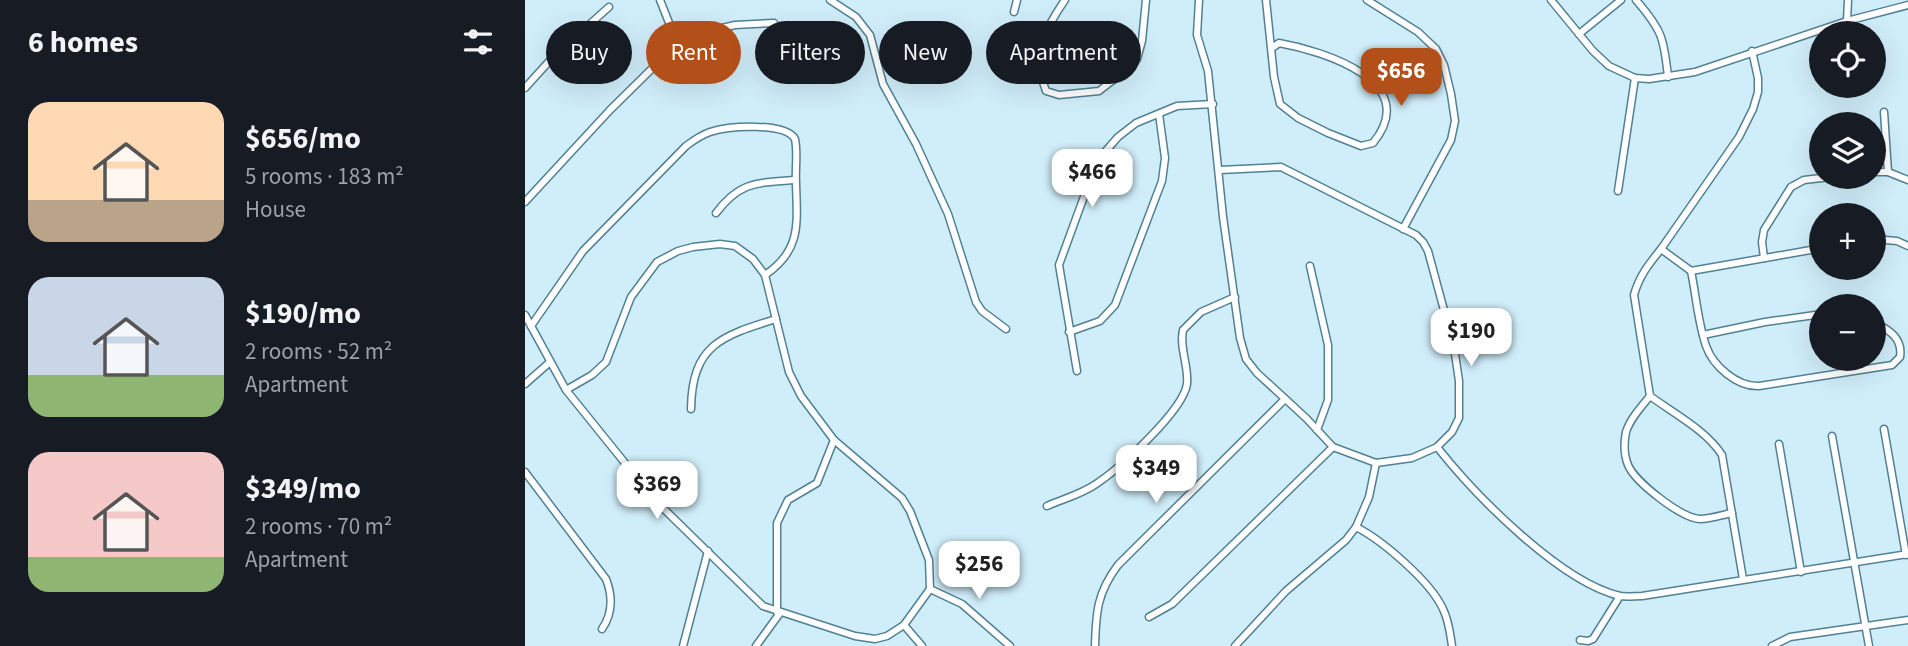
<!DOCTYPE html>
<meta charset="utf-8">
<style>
body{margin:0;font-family:"Source Sans 3",sans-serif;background:#242831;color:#f1f3f6;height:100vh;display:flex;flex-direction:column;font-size:26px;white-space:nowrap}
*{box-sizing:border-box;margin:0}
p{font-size:23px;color:#9ea1a6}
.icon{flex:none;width:38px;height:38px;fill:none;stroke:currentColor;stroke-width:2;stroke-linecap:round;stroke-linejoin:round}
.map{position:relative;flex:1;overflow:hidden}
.sheet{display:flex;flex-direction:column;background:#171b24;width:525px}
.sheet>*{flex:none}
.hud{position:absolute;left:21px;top:21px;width:665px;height:63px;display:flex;gap:14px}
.tools{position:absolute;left:1284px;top:21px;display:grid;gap:14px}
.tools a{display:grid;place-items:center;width:77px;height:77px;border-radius:50%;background:#171b24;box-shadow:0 7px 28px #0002;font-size:35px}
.price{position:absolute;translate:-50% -60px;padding:0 16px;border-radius:14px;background:#fff;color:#222;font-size:23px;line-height:46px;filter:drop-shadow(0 2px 4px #0008)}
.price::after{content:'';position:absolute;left:50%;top:42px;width:21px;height:16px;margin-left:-10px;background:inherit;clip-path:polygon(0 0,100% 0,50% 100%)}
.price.active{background:#b35019;color:#fff}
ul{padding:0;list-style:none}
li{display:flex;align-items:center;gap:21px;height:175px;padding:0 28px}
li span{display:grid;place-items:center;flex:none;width:196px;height:140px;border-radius:21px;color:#555}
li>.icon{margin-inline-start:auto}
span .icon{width:84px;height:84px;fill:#fffc;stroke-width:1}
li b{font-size:30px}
h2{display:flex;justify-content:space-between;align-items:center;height:84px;padding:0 28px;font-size:30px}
.chip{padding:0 24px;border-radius:32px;background:#171b24;box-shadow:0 7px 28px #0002;font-size:24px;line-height:63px}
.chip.active{background:#b35019;color:#fff}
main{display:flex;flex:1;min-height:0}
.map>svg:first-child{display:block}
</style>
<main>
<section class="sheet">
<h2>6 homes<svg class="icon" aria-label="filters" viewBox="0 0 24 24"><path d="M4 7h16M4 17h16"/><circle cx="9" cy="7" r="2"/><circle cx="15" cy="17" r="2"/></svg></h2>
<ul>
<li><span style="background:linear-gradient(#ffd9b3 70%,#b9a48a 0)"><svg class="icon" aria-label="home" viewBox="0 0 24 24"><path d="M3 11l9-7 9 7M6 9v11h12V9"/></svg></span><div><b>$656/mo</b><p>5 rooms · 183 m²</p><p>House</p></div></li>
<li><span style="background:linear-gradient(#c9d6e8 70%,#8fb573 0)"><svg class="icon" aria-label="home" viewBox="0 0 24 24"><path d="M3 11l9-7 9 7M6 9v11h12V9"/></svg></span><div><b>$190/mo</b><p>2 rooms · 52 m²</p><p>Apartment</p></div></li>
<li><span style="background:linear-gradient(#f6c9c9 75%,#8fb573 0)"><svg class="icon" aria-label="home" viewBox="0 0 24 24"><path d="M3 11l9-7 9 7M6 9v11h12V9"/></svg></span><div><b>$349/mo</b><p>2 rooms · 70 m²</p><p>Apartment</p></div></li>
</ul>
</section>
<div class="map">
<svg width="1383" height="646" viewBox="0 0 1383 646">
<rect width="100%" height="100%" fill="#d0eefa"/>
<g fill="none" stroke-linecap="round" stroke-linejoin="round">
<defs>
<g id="street">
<polyline points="135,0 152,43"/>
<polyline points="305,0 331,17 345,35 358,84 391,144 423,214 451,302 457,311 481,329"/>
<path d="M 540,0 C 521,27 507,54 520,88 L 521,91 L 534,95 L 574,91 L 606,66 L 612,59 L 617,41 L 621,0"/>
<polyline points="674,0 672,35 683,71 698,217 715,338 721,359 732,373 781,418 808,447 851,463 887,458 912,447 927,432 934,418 934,381 929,347 903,251 898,242 891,235 756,167 695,170"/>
<path d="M 741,0 L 749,77 L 755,104 L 773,118 L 803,133 L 836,146 L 848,143 C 898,82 799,51 754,43 L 747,48"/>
<polyline points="842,0 893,32 911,49 919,65 926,94 930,121 926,140 878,229"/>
<polyline points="1026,0 1068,51 1084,66 1110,78 1124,79 1170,72 1322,21 1383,5"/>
<path d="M 1111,0 C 1137,30 1139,38 1143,77"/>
<polyline points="489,12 492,0"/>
<polyline points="1322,21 1323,0"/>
<polyline points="1054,34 1096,0"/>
<polyline points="0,88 29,56 84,7"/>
<polyline points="1359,112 1363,172"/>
<polyline points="1349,172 1363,172 1383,180"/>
<polyline points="1093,191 1110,78"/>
<polyline points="0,202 85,110 154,42 180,32 210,25 249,23"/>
<path d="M 191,213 C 215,181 232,183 270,180"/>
<polyline points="1349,239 1372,241 1383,246"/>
<polyline points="1136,249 1166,271 1297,248"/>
<polyline points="1239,258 1237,242 1239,230 1266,187 1279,180 1305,177"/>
<polyline points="785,266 803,345 803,400 792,430"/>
<path d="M 1166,271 C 1171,295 1173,323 1181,346 C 1188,366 1212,387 1234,386 L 1367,365 L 1375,357 C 1378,338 1364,330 1349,322"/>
<polyline points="0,315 41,390 104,468 138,508 238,606 330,636 350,639 362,636 379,625 405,589 404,560 385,511 377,498 309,440 276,396 264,372 240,275 228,259 210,246 195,244 168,247 153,251 132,262 106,297 81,362 67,375 41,390"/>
<path d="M 6,326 L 58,251 L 161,146 C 169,140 176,135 185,132 C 204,126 260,122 270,139 C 273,154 270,168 271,183 C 272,223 277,250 240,275"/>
<polyline points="544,332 575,321 590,305 637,181 640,158 634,114"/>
<polyline points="1178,335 1240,322 1297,314"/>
<polyline points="552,371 534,265 572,161 593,137 611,123 652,106 688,104"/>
<polyline points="0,384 25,362"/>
<path d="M 1125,396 C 1116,407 1105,419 1101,432 C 1099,442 1099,455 1103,465 C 1110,482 1156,518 1175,519 C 1185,519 1197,515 1207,513"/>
<path d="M 166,409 C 167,345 196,336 251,319"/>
<polyline points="1359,429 1381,555"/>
<polyline points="1307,436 1344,646"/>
<polyline points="1254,444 1276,572"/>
<path d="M 912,447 C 950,495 1035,582 1095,596 C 1102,597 1110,596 1117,596 L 1383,554"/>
<path d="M 0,472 L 81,579 C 88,597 88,613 77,629"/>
<path d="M 522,506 C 538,499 557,494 571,484 C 595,468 658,411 662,384 C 664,366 654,348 658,330 L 676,312 L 710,297"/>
<path d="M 831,527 C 857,540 906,582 918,609 C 924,621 925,633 927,646"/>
<path d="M 1218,579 L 1197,455 C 1181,430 1148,413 1125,396 L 1109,295 C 1114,276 1124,264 1136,249 L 1214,137 L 1228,109 L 1233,92 L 1233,78 L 1227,51"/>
<polyline points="405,589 437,604 485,646"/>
<polyline points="252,612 252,523 263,500 292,483 309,440"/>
<polyline points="624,617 647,604 808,447"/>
<polyline points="379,625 397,646"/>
<polyline points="1055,640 1063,641 1068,639 1095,596"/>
<polyline points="158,646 183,551"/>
<polyline points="231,646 255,613"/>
<path d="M 570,646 C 571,612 572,593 593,565 L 760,399"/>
<polyline points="710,646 761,591 821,540 831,527 844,497 851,463"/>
<polyline points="1247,646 1265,637 1383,620"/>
</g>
</defs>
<use href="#street" stroke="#518194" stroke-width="9"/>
<use href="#street" stroke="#fff" stroke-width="6"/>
</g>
</svg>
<div class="tools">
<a><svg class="icon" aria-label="locate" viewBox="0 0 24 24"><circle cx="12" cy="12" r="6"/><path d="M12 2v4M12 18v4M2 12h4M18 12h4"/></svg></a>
<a><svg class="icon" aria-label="layers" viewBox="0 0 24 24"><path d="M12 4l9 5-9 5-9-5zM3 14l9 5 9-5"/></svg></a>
<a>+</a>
<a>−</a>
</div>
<b class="price active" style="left:876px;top:108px">$656</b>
<b class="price" style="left:567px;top:209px">$466</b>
<b class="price" style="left:946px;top:368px">$190</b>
<b class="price" style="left:631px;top:505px">$349</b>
<b class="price" style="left:132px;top:521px">$369</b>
<b class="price" style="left:454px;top:601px">$256</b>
<div class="hud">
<a class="chip">Buy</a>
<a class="chip active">Rent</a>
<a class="chip">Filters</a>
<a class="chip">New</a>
<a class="chip">Apartment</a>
</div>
</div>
</main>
